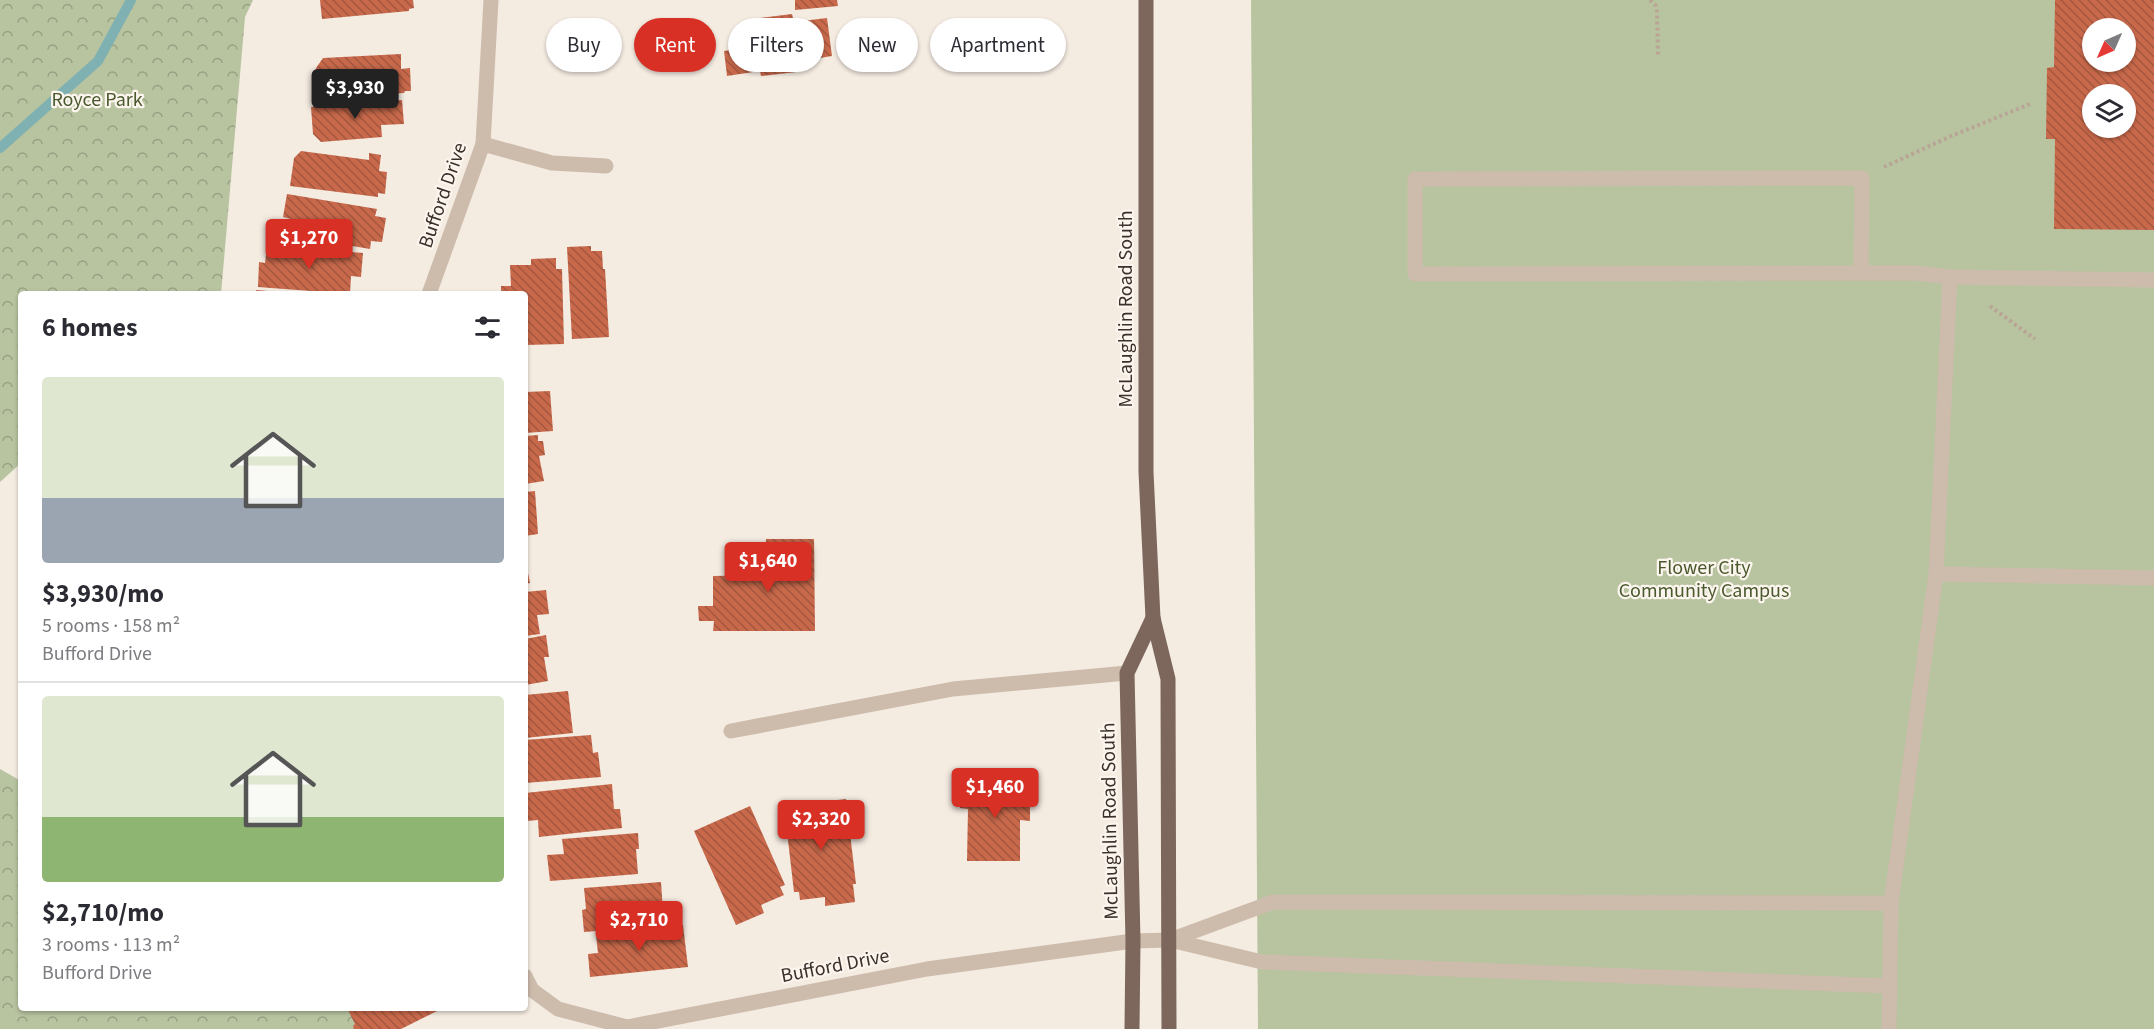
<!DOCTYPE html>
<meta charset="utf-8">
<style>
body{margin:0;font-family:"Source Sans 3",sans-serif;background:#f7f7f7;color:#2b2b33;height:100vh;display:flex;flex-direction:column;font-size:22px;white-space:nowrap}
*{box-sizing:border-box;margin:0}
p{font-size:20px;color:#7c7c81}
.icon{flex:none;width:33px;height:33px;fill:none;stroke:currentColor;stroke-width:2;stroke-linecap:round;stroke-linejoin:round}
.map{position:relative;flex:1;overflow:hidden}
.drawer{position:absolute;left:18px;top:291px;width:510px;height:720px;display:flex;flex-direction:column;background:#fff;border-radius:6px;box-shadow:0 2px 4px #0004}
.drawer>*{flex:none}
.hud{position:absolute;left:546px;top:18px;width:570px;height:54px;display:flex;gap:12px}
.needle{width:39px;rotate:225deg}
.fabs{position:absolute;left:2082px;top:18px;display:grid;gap:12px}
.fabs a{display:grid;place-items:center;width:54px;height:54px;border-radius:50%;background:#fff;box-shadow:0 2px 4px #0004;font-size:30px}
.price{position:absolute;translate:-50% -51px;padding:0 14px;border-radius:6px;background:#d93025;color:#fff;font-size:20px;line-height:39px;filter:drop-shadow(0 2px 3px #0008)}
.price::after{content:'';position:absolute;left:50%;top:36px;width:18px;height:14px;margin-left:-9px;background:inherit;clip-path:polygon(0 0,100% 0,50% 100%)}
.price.on{background:#222;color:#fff}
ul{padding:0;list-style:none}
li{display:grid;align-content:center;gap:12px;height:318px;padding:0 24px}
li+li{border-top:2px solid #e1e1e2}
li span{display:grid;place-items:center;height:186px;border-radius:6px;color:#555}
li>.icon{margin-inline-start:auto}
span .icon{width:108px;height:108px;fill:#fffc;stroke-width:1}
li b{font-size:26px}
h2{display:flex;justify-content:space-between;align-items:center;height:72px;padding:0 24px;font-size:26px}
.tag{padding:0 21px;border-radius:27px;background:#fff;box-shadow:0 2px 4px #0004;font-size:21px;line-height:54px}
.tag.on{background:#d93025;color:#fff}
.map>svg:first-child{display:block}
</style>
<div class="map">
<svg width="2154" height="1029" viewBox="0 0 2154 1029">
<defs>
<pattern id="forest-crowns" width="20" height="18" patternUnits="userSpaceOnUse" patternTransform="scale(1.5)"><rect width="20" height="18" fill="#b8c4a0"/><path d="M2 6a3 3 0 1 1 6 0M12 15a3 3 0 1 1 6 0" fill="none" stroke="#97a083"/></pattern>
<pattern id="building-back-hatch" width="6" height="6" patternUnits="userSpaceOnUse" patternTransform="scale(1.5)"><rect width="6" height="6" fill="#c8694b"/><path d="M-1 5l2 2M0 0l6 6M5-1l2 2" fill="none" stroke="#a4573f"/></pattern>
</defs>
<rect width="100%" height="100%" fill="#f4ebe1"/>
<g fill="url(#forest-crowns)">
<polygon points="0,0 253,0 245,17 221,294 21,294 21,463 0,482"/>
<polygon points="0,769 21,781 21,1008 349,1008 361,1029 0,1029"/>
</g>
<path fill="#b8c4a0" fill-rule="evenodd" d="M 1251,0 L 2154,0 L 2154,1029 L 1258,1029 ZM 2092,28 L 2126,28 L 2126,62 L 2092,62 ZM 2092,94 L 2126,94 L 2126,128 L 2092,128 Z"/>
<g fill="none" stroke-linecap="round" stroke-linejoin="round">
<polyline stroke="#7fb0b2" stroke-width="10" points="0,148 98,61 131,0"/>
</g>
<g fill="url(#building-back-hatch)" fill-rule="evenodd">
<polygon points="320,0 413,0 414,8 409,9 409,11 322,19"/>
<polygon points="795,0 837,0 838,6 795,10"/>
<path d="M 2055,0 L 2154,0 L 2154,230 L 2054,229 L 2055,139 L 2046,139 L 2047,68 L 2054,67 ZM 2092,28 L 2126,28 L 2126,62 L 2092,62 ZM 2092,94 L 2126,94 L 2126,128 L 2092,128 Z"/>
<polygon points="792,14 794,22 827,18 832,56 795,62 796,72 761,76 760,71 727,76 724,51 757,46 753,19"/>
<polygon points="401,54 401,69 410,68 411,91 405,91 404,93 317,98 316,68 323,58"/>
<polygon points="402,100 404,124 381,125 382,137 321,142 313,134 311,107"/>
<polygon points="301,151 369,160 369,153 381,155 379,171 387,172 385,194 378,193 378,197 290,186 294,158"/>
<polygon points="287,194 377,209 375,216 386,218 382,242 371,241 370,249 288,235 291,219 283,217"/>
<polygon points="267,245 363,253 361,277 351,276 350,294 258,287 259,262 265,263"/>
<polygon points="591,246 591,251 602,251 603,269 605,269 609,337 572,339 567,247"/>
<polygon points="556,258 556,269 562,269 564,344 525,345 525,294 501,294 501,286 511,286 510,265 531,265 531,259"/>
<polygon points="256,290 280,292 280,294 256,294"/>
<polygon points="550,391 553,431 525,433 525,392"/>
<polygon points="538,435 538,441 543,441 545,455 539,456 544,481 525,484 525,436"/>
<polygon points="535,491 538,534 525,536 525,492"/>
<polygon points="766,539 814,539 815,631 713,631 714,621 699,621 698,606 713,606 713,576 766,575"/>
<polygon points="525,558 530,583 525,584"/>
<polygon points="546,590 549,614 537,615 540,634 525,636 525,592"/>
<polygon points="546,635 549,657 544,657 548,681 525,685 525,639"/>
<polygon points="568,691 573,733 525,738 525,695"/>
<polygon points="591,735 593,753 598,752 601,777 525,783 525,740"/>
<polygon points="961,781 1030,782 1030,821 1020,820 1020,861 967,861 968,809 960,808"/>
<polygon points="612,784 614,809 620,809 622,828 539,837 538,820 527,821 525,793"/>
<polygon points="846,799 856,884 853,884 855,902 825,906 825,897 800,900 799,892 794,892 784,806"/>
<polygon points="750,806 785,885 780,887 784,895 761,905 764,913 736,925 694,831"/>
<polygon points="638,833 639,849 636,849 638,874 550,881 547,855 564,854 562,839"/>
<polygon points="661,882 664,926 584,932 582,910 586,909 584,888"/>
<polygon points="683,925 688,967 590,977 588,954 598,953 596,935"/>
<polygon points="347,1008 443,1008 401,1029 354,1029 353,1026 355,1024"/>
</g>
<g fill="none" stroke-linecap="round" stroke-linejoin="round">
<g stroke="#b9a596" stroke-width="4" stroke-dasharray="3 3" stroke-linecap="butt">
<polyline points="1650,0 1656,6 1657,12 1658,57"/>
<polyline points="1884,167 1949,137 2030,104"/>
<polyline points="1990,306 2035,339"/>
</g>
<g stroke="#cdbbac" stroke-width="15">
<polyline points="483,144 552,163 606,166"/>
<polyline points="1861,273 1862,178 1415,179 1415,274 1916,273 1950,277"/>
<polyline points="429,294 483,144 491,0"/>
<polyline points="1936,574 1950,277 2154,280"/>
<polyline points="731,731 953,689 1127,673"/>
<polyline points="1170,940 1273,902 1891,903"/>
<polyline points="525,976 532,990 558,1009 627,1027 927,969 1133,941 1170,940 1262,962 1890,986"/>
<polyline points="1889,1029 1891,903 1936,574 2154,578"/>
</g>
<g stroke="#7d675c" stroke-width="15">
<polyline points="1146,0 1146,472 1153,618 1168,679 1169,1029"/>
<polyline points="1132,1029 1133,941 1127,673 1153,618"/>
</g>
</g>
<g text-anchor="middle" stroke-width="4.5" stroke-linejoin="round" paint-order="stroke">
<g font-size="20" fill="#4a5a2e" stroke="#fbf5ee">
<text x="97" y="106">Royce Park</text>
<text x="1704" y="574">Flower City<tspan x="1704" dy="23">Community Campus</tspan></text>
</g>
<g font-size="20" fill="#3b302b" stroke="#fbf5ee">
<text transform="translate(442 195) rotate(-71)" y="7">Bufford Drive</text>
<text transform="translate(1125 309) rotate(-90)" y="7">McLaughlin Road South</text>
<text transform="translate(1109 821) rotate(-91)" y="7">McLaughlin Road South</text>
<text transform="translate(835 965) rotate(-11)" y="7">Bufford Drive</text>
</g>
</g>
</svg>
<div class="fabs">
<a><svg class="needle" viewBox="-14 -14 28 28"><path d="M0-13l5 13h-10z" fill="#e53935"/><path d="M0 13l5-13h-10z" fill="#7c7c81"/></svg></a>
<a><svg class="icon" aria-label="layers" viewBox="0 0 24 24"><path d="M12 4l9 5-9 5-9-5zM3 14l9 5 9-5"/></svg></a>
</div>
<b class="price on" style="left:355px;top:120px">$3,930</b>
<b class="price" style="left:309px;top:270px">$1,270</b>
<b class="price" style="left:768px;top:593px">$1,640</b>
<b class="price" style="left:995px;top:819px">$1,460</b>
<b class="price" style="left:821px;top:851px">$2,320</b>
<b class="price" style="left:639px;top:952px">$2,710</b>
<div class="hud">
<a class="tag">Buy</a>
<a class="tag on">Rent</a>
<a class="tag">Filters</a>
<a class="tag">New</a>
<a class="tag">Apartment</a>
</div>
<section class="drawer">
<h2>6 homes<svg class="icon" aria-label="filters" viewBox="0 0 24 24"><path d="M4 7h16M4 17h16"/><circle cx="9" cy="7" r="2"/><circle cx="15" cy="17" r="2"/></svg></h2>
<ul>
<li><span style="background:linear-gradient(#dfe7d0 65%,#9aa5b1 0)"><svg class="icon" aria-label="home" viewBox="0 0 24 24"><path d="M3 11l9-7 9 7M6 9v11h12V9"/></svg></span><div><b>$3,930/mo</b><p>5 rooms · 158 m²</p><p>Bufford Drive</p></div></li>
<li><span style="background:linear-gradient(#dfe7d0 65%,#8fb573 0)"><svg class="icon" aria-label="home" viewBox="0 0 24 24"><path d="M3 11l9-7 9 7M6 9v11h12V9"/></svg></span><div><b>$2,710/mo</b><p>3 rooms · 113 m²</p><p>Bufford Drive</p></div></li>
</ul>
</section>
</div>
